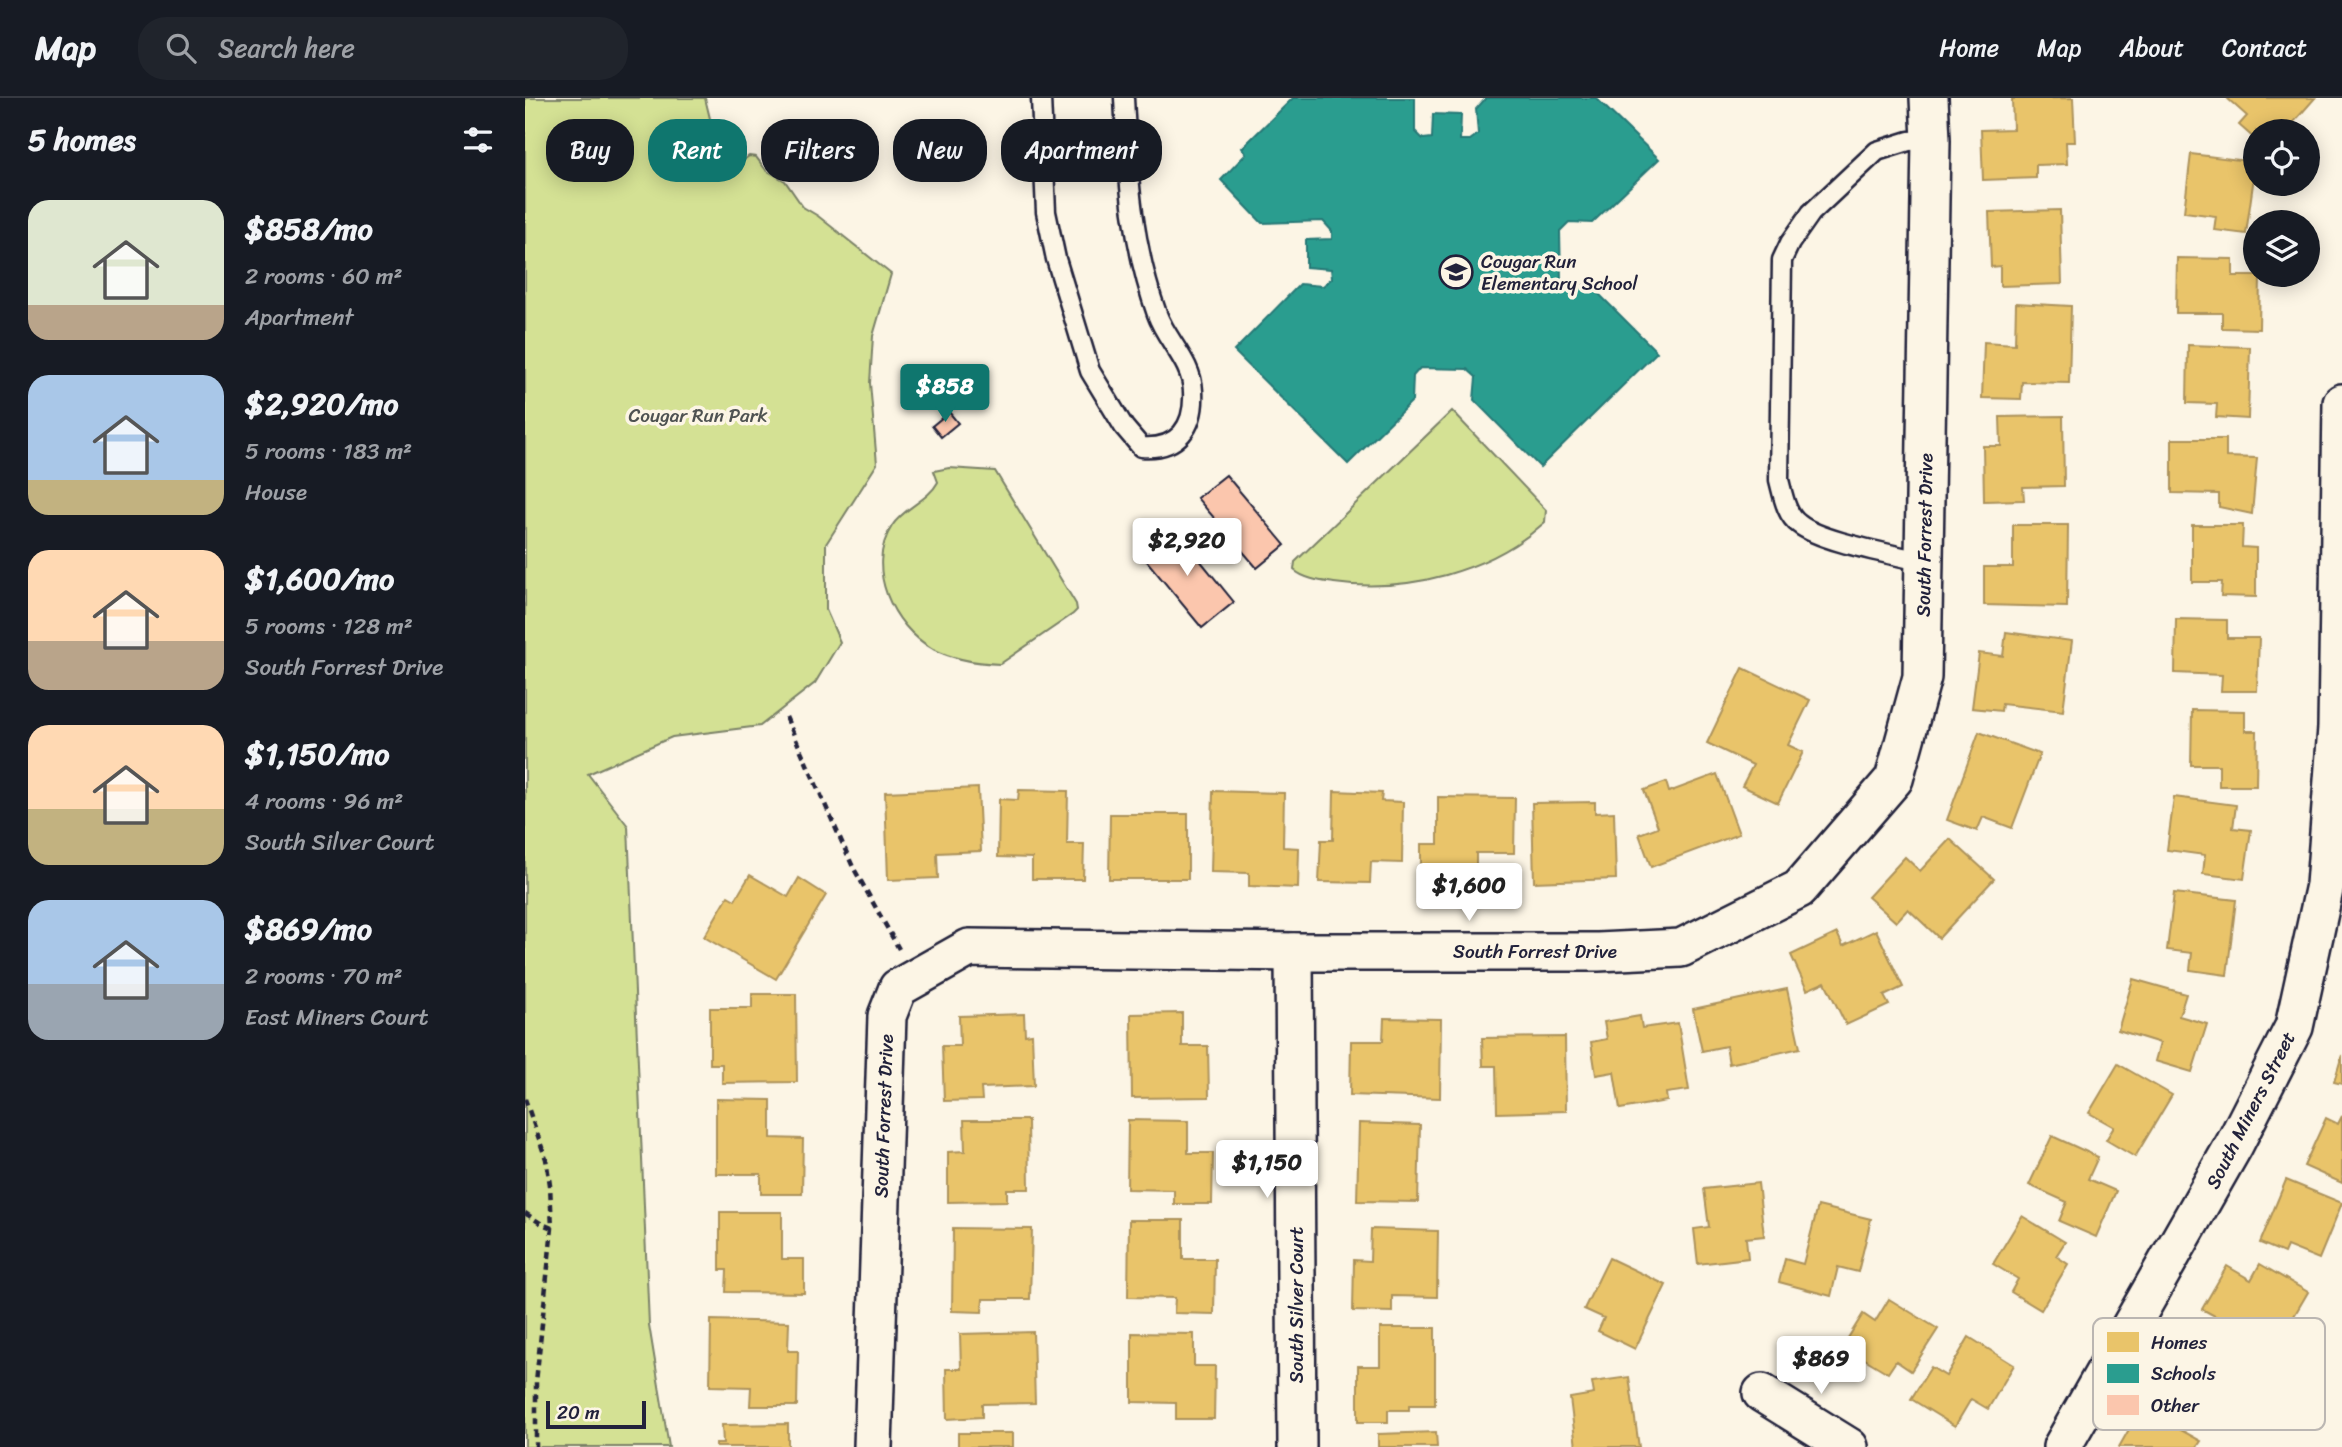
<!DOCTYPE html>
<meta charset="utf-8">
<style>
body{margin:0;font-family:Sriracha,sans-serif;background:#20242c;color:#f1f3f6;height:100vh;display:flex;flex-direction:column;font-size:26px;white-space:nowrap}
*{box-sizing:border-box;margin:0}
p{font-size:23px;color:#9ea1a6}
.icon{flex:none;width:38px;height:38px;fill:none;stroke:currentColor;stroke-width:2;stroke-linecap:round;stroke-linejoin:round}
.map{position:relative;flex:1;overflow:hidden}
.side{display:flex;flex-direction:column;background:#171b24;width:525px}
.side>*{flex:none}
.top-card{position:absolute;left:21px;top:21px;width:665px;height:63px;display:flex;gap:14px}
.controls{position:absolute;left:1718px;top:21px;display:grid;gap:14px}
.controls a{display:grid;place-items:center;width:77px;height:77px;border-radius:50%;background:#171b24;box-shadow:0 4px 18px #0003;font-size:35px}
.scale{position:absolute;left:21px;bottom:18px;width:100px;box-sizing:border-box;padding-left:7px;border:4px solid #22223b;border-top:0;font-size:19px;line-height:24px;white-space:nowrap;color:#22223b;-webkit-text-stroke:5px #fcf5e5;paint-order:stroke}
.price{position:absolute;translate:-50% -60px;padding:0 16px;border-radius:7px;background:#fff;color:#222;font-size:23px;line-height:46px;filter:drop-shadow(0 2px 4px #0008)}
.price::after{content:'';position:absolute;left:50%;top:42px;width:21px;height:16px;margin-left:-10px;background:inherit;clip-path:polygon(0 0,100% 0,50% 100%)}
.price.active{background:#0f766e;color:#fff}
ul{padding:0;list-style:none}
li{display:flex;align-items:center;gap:21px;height:175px;padding:0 28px}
li span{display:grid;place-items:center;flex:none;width:196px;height:140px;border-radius:21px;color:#555}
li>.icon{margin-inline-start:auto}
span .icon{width:84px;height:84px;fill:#fffc;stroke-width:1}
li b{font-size:30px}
h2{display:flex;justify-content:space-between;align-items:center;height:84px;padding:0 28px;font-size:30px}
.tag{padding:0 24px;border-radius:28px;background:#171b24;box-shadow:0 4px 18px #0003;font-size:24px;line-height:63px}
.tag.active{background:#0f766e;color:#fff}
header{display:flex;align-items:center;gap:42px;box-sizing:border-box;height:98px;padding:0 35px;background:#171b24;border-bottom:2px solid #363941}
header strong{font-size:33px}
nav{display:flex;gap:38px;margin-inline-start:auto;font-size:24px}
.search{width:490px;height:63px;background:#20242c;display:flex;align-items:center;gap:18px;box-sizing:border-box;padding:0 24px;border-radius:28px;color:#9ea1a6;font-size:26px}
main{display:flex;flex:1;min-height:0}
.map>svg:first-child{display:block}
</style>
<header>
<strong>Map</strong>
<div class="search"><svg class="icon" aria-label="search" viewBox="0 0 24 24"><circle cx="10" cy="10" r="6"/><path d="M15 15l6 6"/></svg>Search here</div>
<nav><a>Home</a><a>Map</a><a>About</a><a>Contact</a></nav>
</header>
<main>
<section class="side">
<h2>5 homes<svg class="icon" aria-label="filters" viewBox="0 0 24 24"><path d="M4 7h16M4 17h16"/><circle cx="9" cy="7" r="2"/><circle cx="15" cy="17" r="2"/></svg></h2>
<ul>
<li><span style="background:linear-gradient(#dfe7d0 75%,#b9a48a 0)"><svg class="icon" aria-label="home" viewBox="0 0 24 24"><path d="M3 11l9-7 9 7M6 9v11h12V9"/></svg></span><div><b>$858/mo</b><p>2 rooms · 60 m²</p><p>Apartment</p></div></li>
<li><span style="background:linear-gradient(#a9c7e8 75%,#c2b280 0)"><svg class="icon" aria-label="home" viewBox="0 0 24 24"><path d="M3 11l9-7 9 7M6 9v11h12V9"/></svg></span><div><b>$2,920/mo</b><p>5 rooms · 183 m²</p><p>House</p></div></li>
<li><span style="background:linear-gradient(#ffd9b3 65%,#b9a48a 0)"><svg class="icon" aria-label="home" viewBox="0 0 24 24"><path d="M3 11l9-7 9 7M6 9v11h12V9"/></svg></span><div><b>$1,600/mo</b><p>5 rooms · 128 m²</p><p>South Forrest Drive</p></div></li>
<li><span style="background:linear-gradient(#ffd9b3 60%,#c2b280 0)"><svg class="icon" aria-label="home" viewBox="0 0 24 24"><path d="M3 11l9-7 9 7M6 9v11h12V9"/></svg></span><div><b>$1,150/mo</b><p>4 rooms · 96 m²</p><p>South Silver Court</p></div></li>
<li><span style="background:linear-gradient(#a9c7e8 60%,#9aa5b1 0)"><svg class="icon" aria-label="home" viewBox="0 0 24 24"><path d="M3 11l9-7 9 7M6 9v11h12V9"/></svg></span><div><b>$869/mo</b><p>2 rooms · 70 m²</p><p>East Miners Court</p></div></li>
</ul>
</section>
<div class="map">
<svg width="1817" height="1349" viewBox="0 0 1817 1349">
<rect width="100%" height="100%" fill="#fcf5e5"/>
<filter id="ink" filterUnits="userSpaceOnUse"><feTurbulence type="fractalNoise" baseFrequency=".0143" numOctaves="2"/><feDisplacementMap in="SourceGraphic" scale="14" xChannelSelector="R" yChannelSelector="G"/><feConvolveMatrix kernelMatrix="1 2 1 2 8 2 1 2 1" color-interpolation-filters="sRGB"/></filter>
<g filter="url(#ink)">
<g fill="#d4e194" stroke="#7b8268" stroke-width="2">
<polygon points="0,0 180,0 198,74 204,76 208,70 224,58 231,59 241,72 260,83 278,109 293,118 366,176 348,238 345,285 352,366 301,446 301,512 315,544 290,585 235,628 147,639 63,676 103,728 124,1227 144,1349 0,1349"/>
<path d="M 927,313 L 1021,412 L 1020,424 C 965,474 881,495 809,485 C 796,483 779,481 769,472 L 770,464 Z"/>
<path d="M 424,370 L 470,373 L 551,506 L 552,512 L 548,516 L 475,566 C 452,565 429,562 408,551 C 367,528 340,470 367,428 C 379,409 403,403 413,384 L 409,373 Z"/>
</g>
<g fill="#e9c46a" stroke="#ad935c" stroke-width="2">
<polygon points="1548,0 1550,44 1541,44 1542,66 1511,67 1511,80 1458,82 1456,32 1488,31 1487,1"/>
<polygon points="1705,0 1790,0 1761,33 1731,33 1731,42 1714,27 1722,18 1703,1"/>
<polygon points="1666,56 1731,64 1721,136 1689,132 1691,118 1659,114"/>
<polygon points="1535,112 1537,186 1475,188 1475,168 1466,169 1464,114"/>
<polygon points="1652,160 1708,161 1708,178 1735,178 1734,231 1697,230 1697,215 1651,215"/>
<polygon points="1491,205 1546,208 1544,285 1497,284 1496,301 1457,300 1459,244 1490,246"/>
<polygon points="1663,247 1725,249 1723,321 1691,319 1692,306 1662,305"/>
<polygon points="1538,318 1539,388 1498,389 1499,402 1459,403 1458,348 1476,348 1475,319"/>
<polygon points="1647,341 1701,341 1701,359 1732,360 1727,416 1694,409 1694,396 1647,395"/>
<polygon points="1488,427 1543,427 1542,509 1459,507 1459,469 1488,469"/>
<polygon points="1667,427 1718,427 1717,449 1731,450 1731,499 1696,498 1697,484 1667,484"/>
<polygon points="1651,521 1702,522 1702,540 1734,540 1732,593 1696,593 1697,577 1650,575"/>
<polygon points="1481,534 1547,543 1538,613 1477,606 1476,613 1447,610 1454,555 1478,558"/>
<polygon points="1218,570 1285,602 1263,647 1278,654 1253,705 1217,688 1228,667 1182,645"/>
<polygon points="1667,612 1720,613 1720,633 1732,633 1731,688 1694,688 1694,667 1666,667"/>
<polygon points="1454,634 1515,656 1487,730 1458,719 1452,733 1422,722"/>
<polygon points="1192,676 1214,736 1126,769 1114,736 1133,729 1119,692 1141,684 1144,694"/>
<polygon points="453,690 456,753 412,755 413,780 363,782 360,694"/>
<polygon points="494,692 543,693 542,746 559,746 558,781 507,781 507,760 473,759 474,701 493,702"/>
<polygon points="688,693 759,695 758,749 774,750 773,790 724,788 724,775 686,774"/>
<polygon points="809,693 857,695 856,703 878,704 877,765 846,764 845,785 794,784 796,742 808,742"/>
<polygon points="913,699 990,700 989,755 951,755 951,787 896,787 896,746 913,746"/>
<polygon points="1649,699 1711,707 1708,730 1726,732 1719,781 1678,776 1680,757 1642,752"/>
<polygon points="1070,704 1070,715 1089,714 1091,781 1009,784 1007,705"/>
<polygon points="585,716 663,716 663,781 584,781"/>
<polygon points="1425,741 1469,781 1414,840 1383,811 1371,824 1343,799 1380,759 1395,773"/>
<polygon points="225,777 263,799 274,780 301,797 251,881 179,839 203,798 210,802"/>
<polygon points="1649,795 1711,802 1702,877 1665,872 1667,855 1642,852"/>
<polygon points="1351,832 1378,889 1359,898 1364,907 1321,927 1300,884 1282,892 1266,857 1312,835 1318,848"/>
<polygon points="1608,881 1661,896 1654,918 1682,926 1667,974 1630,963 1635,945 1593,932"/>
<polygon points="1262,891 1275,950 1204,966 1201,948 1177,953 1168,911"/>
<polygon points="227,896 271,896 272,984 197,985 197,966 185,966 185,910 227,910"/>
<polygon points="657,915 657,948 683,948 684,999 607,1000 606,916"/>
<polygon points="499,916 500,937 507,936 509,988 456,990 457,1002 419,1003 417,948 435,948 434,918"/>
<polygon points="1115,918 1117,930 1153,925 1164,992 1141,995 1142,1003 1095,1011 1089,974 1071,977 1066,944 1082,941 1079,924"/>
<polygon points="859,920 916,921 915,1000 825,997 826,943 858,943"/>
<polygon points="1040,939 1041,1013 972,1015 971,968 958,968 957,940"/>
<polygon points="1817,957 1817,986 1809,984"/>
<polygon points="1593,966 1647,997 1610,1059 1581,1042 1589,1029 1564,1015"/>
<polygon points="191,1001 246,1002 246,1040 278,1041 277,1096 236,1096 236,1076 191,1076"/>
<polygon points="1817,1018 1817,1085 1779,1068 1801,1020 1813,1026"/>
<polygon points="439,1022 503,1022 504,1091 482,1091 482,1103 423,1104 423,1054 440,1053"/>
<polygon points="603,1022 663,1023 663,1055 688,1055 687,1106 649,1106 649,1092 602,1091"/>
<polygon points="834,1025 895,1027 893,1104 832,1103"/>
<polygon points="1527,1038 1573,1059 1563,1081 1591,1093 1571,1139 1534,1123 1542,1104 1504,1087"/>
<polygon points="1761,1082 1817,1105 1794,1161 1762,1148 1759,1155 1735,1145"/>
<polygon points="1233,1085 1239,1138 1221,1140 1223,1160 1173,1166 1169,1131 1184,1129 1179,1091"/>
<polygon points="1293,1108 1346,1121 1333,1174 1313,1169 1306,1198 1254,1184 1260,1161 1278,1166"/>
<polygon points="195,1114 257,1114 257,1161 279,1161 279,1195 201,1194 202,1172 195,1172"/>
<polygon points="1497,1118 1540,1144 1531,1158 1543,1166 1516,1212 1486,1194 1493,1181 1468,1166"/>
<polygon points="604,1122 658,1122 658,1161 690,1161 689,1216 649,1215 650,1200 603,1199"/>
<polygon points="428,1130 507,1131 505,1201 458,1201 457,1214 427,1213"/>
<polygon points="846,1131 913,1133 912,1199 867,1198 867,1214 828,1213 829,1162 845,1163"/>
<polygon points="1084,1160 1141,1187 1110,1251 1073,1233 1079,1220 1059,1211"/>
<polygon points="1735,1166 1783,1194 1755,1242 1714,1218 1708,1228 1677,1211 1702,1168 1726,1182"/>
<polygon points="1364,1201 1413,1231 1386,1273 1371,1263 1363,1275 1318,1248 1338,1216 1350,1224"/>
<polygon points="186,1222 264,1224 263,1253 273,1253 272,1308 225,1308 226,1289 185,1288"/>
<polygon points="855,1230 910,1230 910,1307 884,1307 884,1312 863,1312 863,1324 833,1324 833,1268 855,1268"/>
<polygon points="508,1234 510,1305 457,1306 457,1319 422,1321 421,1271 436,1271 435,1236"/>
<polygon points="607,1235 669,1236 669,1268 690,1268 689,1321 651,1321 651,1305 607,1304"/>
<polygon points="1444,1239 1489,1267 1463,1311 1446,1301 1430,1328 1386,1301 1406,1269 1421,1278"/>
<polygon points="1104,1279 1114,1349 1051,1349 1045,1300 1069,1296 1067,1284"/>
<polygon points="1616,1310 1676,1343 1672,1349 1594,1349"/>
<polygon points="263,1326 263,1349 191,1349 191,1346 198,1346 197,1327"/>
<polygon points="911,1334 912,1349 853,1349 853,1336"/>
<rect x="433" y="1335" width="55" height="14"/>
</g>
<polygon fill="#2a9d8f" stroke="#287876" stroke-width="2" points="768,0 890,0 890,33 898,41 907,40 908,16 936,17 935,42 945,42 953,36 951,11 961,0 1071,0 1134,61 1067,125 1044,124 1035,133 1036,182 1045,188 1065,187 1132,254 1015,369 949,302 951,279 942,271 895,270 888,278 887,303 823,366 709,253 775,186 798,188 807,180 806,171 781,169 781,142 807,141 807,133 798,123 737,125 696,82 721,56 717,50"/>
<g fill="#fbc6ad" stroke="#22223b" stroke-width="2">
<polygon points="424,314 433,325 416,339 407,328"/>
<polygon points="701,377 760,447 732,470 672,400"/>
<polygon points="648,429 709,504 677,530 616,456"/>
</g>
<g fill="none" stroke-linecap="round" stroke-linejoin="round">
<defs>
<g id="service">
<path d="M 516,0 L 521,114 L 531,161 L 565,273 L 599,329 L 616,349 C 653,352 670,329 668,293 C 667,264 641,242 632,216 C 606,143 603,76 599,0"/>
<path d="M 1399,464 C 1368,456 1296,444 1274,426 C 1261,417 1258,397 1254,382 L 1257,162 L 1265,145 L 1286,115 L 1352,53 L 1384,43 L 1406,42"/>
</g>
<g id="minor">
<polyline points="769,854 772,1349"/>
<polyline points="1237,1295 1324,1349"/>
<polyline points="348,1349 362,918 373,890 444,850 769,854 1073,854 1156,850 1274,791 1369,681 1397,579 1406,42 1404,0"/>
<polyline points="1537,1349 1709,1047 1769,929 1800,787 1812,630 1817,305"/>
</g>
</defs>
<use href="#service" stroke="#22223b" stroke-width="23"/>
<use href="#minor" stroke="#22223b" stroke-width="42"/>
<g stroke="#22223b" stroke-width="4.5" stroke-dasharray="7 5" stroke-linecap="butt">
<polyline points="261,619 328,769 374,851"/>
<polyline points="0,1001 21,1061 25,1087 27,1130 11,1284 11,1349"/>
<polyline points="0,1115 17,1126 27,1130"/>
</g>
<use href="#service" stroke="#fcf5e5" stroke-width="18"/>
<use href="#minor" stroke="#fcf5e5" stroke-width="37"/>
</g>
</g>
<defs>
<symbol id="school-ring" viewBox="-11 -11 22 22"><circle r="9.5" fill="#fcf5e5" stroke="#22223b" stroke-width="1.5"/><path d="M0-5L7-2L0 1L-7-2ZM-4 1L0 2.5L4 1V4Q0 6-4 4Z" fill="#22223b"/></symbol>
</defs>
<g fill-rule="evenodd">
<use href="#school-ring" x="912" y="155" width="38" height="38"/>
</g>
<g text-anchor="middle" stroke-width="7" stroke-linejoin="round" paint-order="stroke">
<g font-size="19" fill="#22223b" stroke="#fcf5e5" text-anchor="start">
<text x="956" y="170">Cougar Run<tspan x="956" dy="22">Elementary School</tspan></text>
</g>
<g font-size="19" fill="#4e5251" stroke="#fcf5e5">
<text x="173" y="324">Cougar Run Park</text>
</g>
<g font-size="19" fill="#22223b" stroke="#fcf5e5">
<text transform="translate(1399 437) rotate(-89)" y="7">South Forrest Drive</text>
<text x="1010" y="860">South Forrest Drive</text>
<text transform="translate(1725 1012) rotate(-63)" y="7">South Miners Street</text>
<text transform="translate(358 1018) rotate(-88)" y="7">South Forrest Drive</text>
<text transform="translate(771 1207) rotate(-90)" y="7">South Silver Court</text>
</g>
</g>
<rect x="1568" y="1220" width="232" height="112" rx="10" fill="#fcf5e5" stroke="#bbb6b2" stroke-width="2"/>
<rect x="1582" y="1234" width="32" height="20" fill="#e9c46a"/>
<rect x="1582" y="1266" width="32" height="19" fill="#2a9d8f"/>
<rect x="1582" y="1297" width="32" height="20" fill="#fbc6ad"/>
<g font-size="19" fill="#22223b">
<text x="1626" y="1251">Homes</text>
<text x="1626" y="1282">Schools</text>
<text x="1626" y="1314">Other</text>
</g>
</svg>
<div class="controls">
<a><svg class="icon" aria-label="locate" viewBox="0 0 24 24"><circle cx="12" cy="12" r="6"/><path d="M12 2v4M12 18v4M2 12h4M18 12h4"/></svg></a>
<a><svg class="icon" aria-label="layers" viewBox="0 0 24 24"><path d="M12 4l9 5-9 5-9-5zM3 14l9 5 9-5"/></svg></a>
</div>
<div class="scale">20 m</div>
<b class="price active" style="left:420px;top:326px">$858</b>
<b class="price" style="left:662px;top:480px">$2,920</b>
<b class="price" style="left:944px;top:825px">$1,600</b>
<b class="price" style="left:742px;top:1102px">$1,150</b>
<b class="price" style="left:1296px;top:1298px">$869</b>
<div class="top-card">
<a class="tag">Buy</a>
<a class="tag active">Rent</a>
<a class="tag">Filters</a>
<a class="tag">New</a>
<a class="tag">Apartment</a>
</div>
</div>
</main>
